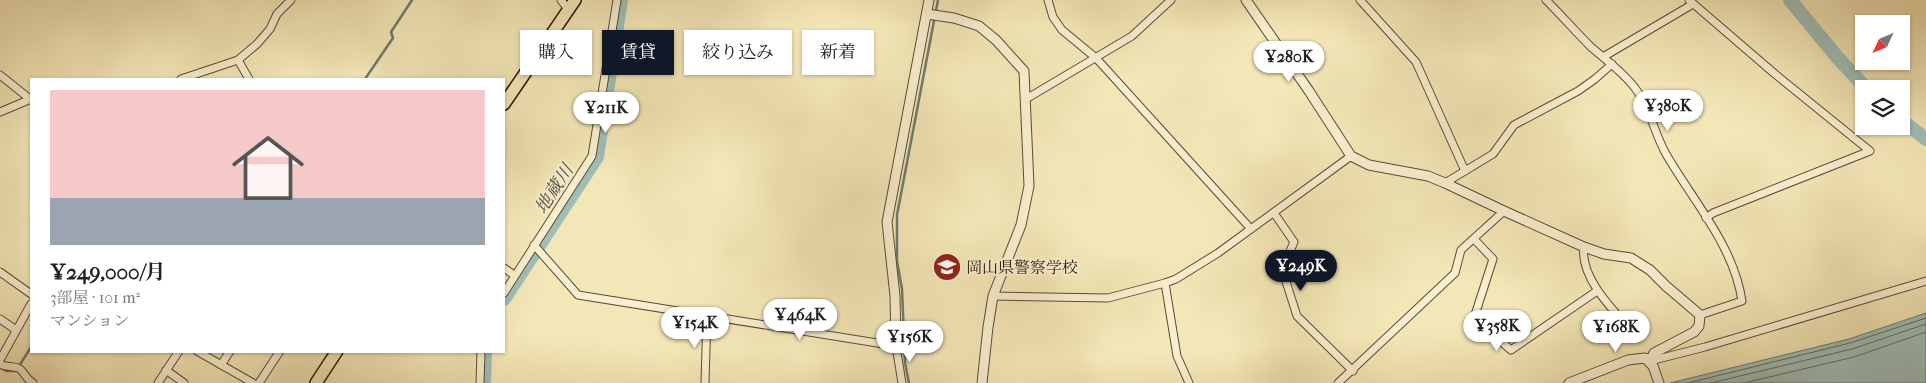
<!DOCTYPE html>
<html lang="ja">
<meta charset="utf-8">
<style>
body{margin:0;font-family:"IM FELL French Canon","Noto Serif JP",serif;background:#f6f6f6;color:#222;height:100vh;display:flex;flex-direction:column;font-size:19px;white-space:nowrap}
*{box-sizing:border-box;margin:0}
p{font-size:16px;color:#767676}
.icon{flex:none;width:28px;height:28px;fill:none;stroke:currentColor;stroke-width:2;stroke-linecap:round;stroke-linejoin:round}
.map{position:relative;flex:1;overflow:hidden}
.drawer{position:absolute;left:30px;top:78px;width:475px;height:275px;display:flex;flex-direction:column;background:#fff;border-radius:0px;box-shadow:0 1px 4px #0004}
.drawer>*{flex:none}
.top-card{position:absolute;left:520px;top:30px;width:475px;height:45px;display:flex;gap:10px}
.needle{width:32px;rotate:226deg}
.buttons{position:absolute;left:1855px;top:15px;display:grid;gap:10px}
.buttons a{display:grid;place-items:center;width:55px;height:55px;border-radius:0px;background:#fff;box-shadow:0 1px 4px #0004;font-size:25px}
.price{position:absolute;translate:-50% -42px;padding:0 11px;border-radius:18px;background:#fff;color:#222;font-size:16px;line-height:32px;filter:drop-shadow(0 1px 2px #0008)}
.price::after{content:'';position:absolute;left:50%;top:30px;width:15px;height:11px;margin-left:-8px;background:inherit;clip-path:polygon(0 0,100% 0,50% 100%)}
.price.active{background:#111827;color:#fff}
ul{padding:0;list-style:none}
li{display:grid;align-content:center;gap:10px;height:265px;padding:0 20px}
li+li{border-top:1px solid #e0e0e0}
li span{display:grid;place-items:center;height:155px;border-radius:0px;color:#555}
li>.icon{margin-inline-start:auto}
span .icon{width:90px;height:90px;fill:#fffc;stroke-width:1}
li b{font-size:21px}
.pill{padding:0 18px;border-radius:0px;background:#fff;box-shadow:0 1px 4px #0004;font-size:18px;line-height:45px}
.pill.active{background:#111827;color:#fff}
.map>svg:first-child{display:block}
</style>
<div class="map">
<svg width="1926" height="383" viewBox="0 0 1926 383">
<rect width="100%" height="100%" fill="#f4e7b7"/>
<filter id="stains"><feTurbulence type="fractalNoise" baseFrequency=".004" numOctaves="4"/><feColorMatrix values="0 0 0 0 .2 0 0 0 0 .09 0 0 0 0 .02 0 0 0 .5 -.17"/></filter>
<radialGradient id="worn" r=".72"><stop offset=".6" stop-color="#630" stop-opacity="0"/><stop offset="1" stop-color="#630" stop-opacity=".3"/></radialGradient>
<polygon fill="#9fbeb8" stroke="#6f7b70" points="1926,313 1926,383 1670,383 1849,339"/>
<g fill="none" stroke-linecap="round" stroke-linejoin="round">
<g stroke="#646a5e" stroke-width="1">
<polyline points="1688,383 1850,343 1926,318"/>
<polyline points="1711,383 1852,349 1926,324"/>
<polyline points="1744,383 1854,357 1926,332"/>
</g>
<g stroke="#6f7b70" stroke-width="2.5">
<polyline points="365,79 393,38 391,32 412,0"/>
<polyline points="1,368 6,371 16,371 31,347"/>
<polyline points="909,383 905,363 902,289 897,261 897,215 938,0"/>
</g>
<g stroke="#9fbeb8" stroke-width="14">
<polyline points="1790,0 1837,57 1867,89"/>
<polyline points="1901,120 1926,139"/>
<polyline points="504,299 597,157 621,0"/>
<polyline points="484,383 485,351"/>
</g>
<defs>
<g id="minor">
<polyline points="561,0 568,9"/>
<polyline points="1048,0 1053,17 1062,30 1096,58 1251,229"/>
<polyline points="1360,0 1416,62 1465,171"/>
<path d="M 1546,0 C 1561,15 1576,32 1591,47 C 1606,60 1623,72 1635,88 C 1650,107 1654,133 1666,154 C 1693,201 1734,246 1742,301 L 1700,315"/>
<polyline points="1689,0 1775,74 1870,151 1713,213 1706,218"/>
<polyline points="1603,57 1693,4"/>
<polyline points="238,60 249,79"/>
<polyline points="0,75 30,99"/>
<polyline points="181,79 238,60 257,44 270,29 277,14 291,0"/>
<polyline points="1026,99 1132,36 1171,0"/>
<polyline points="0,112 31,99"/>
<polyline points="1445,183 1493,154 1514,125 1578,91 1595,79 1612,64"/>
<polyline points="1274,213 1294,242 1282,269 1297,316 1353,371"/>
<polyline points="1474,239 1493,259 1474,318 1511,350 1597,291"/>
<polyline points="534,245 578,295 896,346 902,383"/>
<path d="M 1584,247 C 1579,279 1618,315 1638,338"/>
<polyline points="504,268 514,275"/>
<polyline points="0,272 31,294"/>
<polyline points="1165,283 1177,356 1189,383"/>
<polyline points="504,293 592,156 617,0"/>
<polyline points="993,296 1108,298 1165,283 1176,279 1218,253 1351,156"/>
<polyline points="0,319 16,330"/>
<polyline points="197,351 253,383"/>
<polyline points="0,360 31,304"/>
<polyline points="1650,361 1705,347 1926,281"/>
<path d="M 0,364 C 6,368 16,365 21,370 C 26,375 26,379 33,383"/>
<polyline points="221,365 230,351"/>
<polyline points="166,370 184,383"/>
<polyline points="158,383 179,351"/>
<polyline points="259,383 280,351"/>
<polyline points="480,383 481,351"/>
<polyline points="705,383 707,315"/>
<polyline points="1338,383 1455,273 1461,250 1504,211"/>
</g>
<g id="tertiary">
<polyline points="1246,0 1309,91 1351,156 1369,165 1428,176 1445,183 1504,211 1584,247 1604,254 1631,258 1650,270 1666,286 1700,315 1699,326 1694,332 1654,353 1650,361"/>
<polyline points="927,14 954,18 979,26 996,40 1024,71 1029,186 1021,225 993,296 988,327 982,383"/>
<polyline points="896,346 895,296 887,222 929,0"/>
<polyline points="1569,383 1628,360 1645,358 1653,366 1659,383"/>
</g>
<g id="primary">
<polyline points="504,104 575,0"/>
<polyline points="316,383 337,351"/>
</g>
</defs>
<use href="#minor" stroke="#5b4b32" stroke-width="9"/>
<use href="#tertiary" stroke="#5b4b32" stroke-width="11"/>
<use href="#primary" stroke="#281705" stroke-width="14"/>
<use href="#minor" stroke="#f8efd0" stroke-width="7"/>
<use href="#tertiary" stroke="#f8efd0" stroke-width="9"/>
<use href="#primary" stroke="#f4e7b7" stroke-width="11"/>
</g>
<defs>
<symbol id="school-disc" viewBox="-11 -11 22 22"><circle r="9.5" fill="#8f2418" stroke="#f8efd0"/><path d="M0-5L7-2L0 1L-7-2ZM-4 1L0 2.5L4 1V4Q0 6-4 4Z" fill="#fff"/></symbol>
</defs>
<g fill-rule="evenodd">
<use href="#school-disc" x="931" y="251" width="32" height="32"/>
</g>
<g text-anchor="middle" stroke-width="4" stroke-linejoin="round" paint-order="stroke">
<g font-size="16" fill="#281705" stroke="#f8efd0" text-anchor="start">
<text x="966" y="273">岡山県警察学校</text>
</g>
<g font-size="18" font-style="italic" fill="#525144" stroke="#f8efd0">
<text transform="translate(554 189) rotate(-57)" y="6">地蔵川</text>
</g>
</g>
<rect width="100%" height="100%" filter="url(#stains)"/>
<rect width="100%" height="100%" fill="url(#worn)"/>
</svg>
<div class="buttons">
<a><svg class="needle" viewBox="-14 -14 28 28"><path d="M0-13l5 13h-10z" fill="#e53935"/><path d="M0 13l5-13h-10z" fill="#767676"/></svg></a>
<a><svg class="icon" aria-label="layers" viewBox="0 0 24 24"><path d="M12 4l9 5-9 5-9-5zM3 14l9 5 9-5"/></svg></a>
</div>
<b class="price" style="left:1289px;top:83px">¥280K</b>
<b class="price" style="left:1668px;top:132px">¥380K</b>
<b class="price" style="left:606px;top:134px">¥211K</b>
<b class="price active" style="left:1301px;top:292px">¥249K</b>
<b class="price" style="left:800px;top:341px">¥464K</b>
<b class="price" style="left:695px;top:349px">¥154K</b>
<b class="price" style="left:1497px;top:352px">¥358K</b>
<b class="price" style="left:1616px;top:353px">¥168K</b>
<b class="price" style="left:910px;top:363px">¥156K</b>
<div class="top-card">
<a class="pill">購入</a>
<a class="pill active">賃貸</a>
<a class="pill">絞り込み</a>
<a class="pill">新着</a>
</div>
<section class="drawer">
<ul>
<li><span style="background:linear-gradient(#f6c9c9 70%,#9aa5b1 0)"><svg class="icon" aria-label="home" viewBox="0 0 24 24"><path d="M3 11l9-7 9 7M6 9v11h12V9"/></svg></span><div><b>¥249,000/月</b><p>3部屋 · 101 m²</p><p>マンション</p></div></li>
</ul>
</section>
</div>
